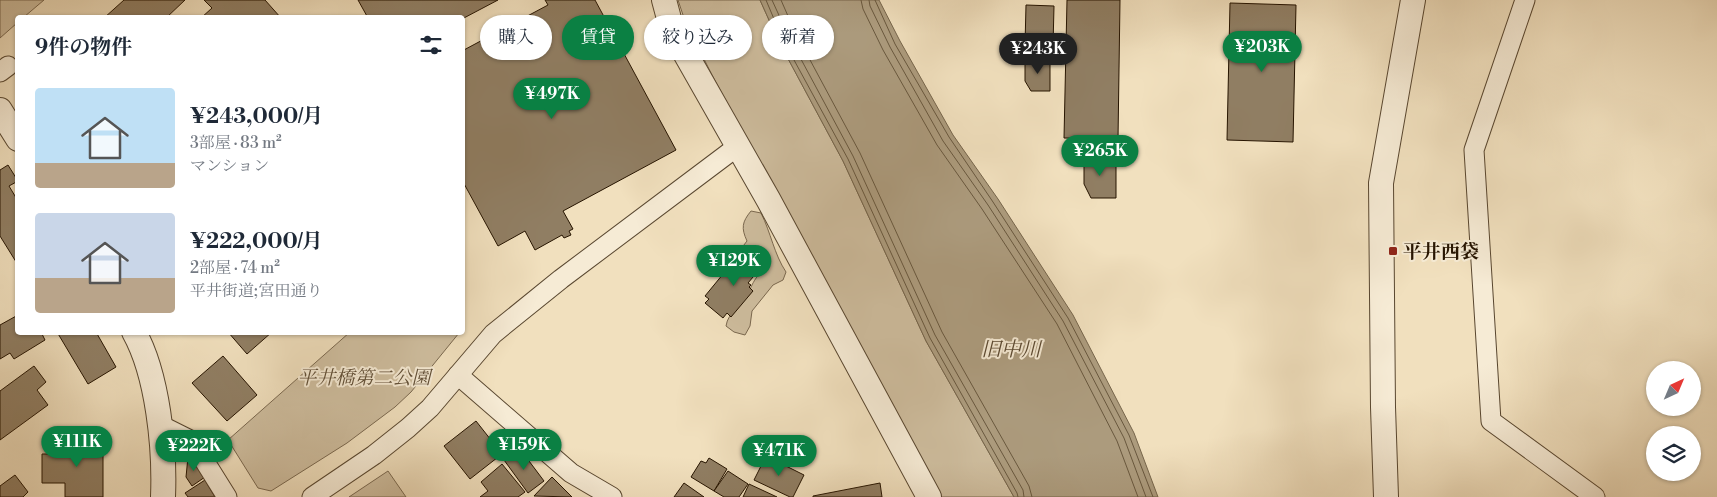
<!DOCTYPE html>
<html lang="ja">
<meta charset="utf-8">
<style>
body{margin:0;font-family:"Libre Bodoni","Noto Serif JP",serif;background:#f2f2f3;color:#1f2937;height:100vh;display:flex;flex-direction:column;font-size:19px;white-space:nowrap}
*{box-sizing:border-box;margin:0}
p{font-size:16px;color:#747a83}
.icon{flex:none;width:28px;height:28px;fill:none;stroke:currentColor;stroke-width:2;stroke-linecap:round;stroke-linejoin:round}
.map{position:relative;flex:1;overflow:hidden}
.drawer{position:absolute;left:15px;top:15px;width:450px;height:320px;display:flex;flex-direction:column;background:#fff;border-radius:5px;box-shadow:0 1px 4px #0004}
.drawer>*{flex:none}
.guide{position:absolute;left:480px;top:15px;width:475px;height:45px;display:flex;gap:10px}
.needle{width:32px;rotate:44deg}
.controls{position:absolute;left:1646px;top:361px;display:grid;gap:10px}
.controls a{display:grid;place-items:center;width:55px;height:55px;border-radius:50%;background:#fff;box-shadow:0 1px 4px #0004;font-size:25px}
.price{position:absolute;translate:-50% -42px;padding:0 11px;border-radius:18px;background:#0b8043;color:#fff;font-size:16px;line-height:32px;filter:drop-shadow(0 1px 2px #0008)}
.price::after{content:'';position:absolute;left:50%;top:30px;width:15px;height:11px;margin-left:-8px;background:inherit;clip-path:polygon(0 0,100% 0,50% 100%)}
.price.active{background:#222;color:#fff}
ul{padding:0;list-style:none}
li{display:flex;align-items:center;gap:15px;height:125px;padding:0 20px}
li span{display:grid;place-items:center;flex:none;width:140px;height:100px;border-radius:5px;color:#555}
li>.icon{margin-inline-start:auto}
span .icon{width:60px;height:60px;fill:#fffc;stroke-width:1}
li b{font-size:21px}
h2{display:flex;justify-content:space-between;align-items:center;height:60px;padding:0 20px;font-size:21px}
.tag{padding:0 18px;border-radius:22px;background:#fff;box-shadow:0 1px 4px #0004;font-size:18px;line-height:45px}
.tag.active{background:#0b8043;color:#fff}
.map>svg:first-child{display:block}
</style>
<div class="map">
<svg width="1717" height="497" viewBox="0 0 1717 497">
<rect width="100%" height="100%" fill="#f1e0be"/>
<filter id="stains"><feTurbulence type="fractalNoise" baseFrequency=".004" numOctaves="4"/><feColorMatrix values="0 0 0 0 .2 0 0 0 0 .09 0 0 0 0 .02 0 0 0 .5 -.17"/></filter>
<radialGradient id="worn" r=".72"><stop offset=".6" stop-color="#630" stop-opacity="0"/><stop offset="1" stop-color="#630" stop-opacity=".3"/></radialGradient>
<g fill="#cebd9e" stroke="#7a684f">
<polygon points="0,0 44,0 24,17 18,18 17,23 0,38"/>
<polygon points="678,0 760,0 778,40 843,161 926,341 1014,497 940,497 712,75 685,21"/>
<path d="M 751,211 L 761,213 C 771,233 774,254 786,272 L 783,280 L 773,285 L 752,311 L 750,326 L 745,335 L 734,332 L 726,326 C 728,312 742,305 748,293 C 752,285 754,280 760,273 L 740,250 L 747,241 C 741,228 742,222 751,211 Z"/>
<polygon points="350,332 459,333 411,392 395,407 347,443 271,491 258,488 228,440"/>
<polygon points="388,471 406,497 349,497"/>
</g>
<polygon fill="#ac9b7d" stroke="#76654b" points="760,0 879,0 900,41 953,135 998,199 1073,315 1134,433 1158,497 1014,497 926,341 843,161 778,40"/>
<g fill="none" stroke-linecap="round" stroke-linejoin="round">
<g stroke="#69583e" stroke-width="1">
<polyline points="766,0 782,38 848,159 930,338 1017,493 1018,497"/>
<polyline points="772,0 788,35 853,156 935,335 1023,490 1024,497"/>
<polyline points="781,0 795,32 860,153 942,332 1029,486 1032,497"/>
<polyline points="861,0 863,9 883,50 937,145 982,209 1057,324 1117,441 1138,497"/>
<polyline points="869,0 870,6 890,47 943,141 988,205 1063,321 1124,438 1146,497"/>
<polyline points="875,0 895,44 949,137 993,202 1068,318 1129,435 1153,497"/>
</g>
</g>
<g fill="#907e63" stroke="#261400">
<polygon points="124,0 185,0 166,18 104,18"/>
<polygon points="204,0 265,0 281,18 201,18 212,8"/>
<polygon points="358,0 498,0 462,19 462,18 368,18"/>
<polygon points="545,0 595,0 676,150 563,211 573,229 569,231 571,235 564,238 562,235 535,250 525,231 498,246 462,180 462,51 548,5"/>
<polygon points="1067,0 1120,0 1118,139 1064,138"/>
<polygon points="1230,3 1296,5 1293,142 1227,140"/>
<polygon points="1026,5 1054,6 1053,46 1025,45"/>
<polygon points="1025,59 1050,60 1050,91 1031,91 1025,81"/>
<polygon points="1084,156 1116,157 1116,198 1091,198 1084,184"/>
<polygon points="8,165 18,181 9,186 18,201 18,265 0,236 0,170"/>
<polygon points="750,252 764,264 748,283 751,285 749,287 753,291 731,317 727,313 723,318 705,303 709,299 705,296 728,268 732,271 734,269 735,270"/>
<polygon points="18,315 18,332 45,332 42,334 45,340 14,359 10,353 0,359 0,325"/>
<polygon points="57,332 96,332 116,367 88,384"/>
<polygon points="228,332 272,332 247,354"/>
<polygon points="223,356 257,395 227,421 192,383"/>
<polygon points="34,366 46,382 37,390 48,405 0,440 0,391"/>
<polygon points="476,421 502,454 470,479 444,446"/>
<polygon points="67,437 103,437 103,497 65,497 65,483 42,483 42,454 67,454"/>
<polygon points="520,449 544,481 528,493 504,460"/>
<polygon points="191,455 205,477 192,486 186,477 188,457"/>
<polygon points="766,456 804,475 793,497 790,497 754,480"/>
<polygon points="709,458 727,469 714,491 691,477 701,461 706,463"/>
<polygon points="502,464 525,492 518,497 480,497 488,491 481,482"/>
<polygon points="728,471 748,484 739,497 724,497 714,491"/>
<polygon points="15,475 28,492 23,497 0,497 0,486"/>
<polygon points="552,477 572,497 534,496"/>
<polygon points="205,480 215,497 188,497 185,493"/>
<polygon points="684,483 704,497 674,497"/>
<polygon points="880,483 882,497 813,497 813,496"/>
<polygon points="749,484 777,497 743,497"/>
</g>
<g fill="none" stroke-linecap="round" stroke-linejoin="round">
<defs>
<g id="minor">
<polyline points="1525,0 1474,150 1491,421 1595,497"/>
<polyline points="0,72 8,66"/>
<polyline points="458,375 571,473 612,497"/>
<polyline points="160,425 192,441 227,497"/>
<polyline points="312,497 374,455 408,428 430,408 493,334 561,279 738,146"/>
</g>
<g id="tertiary">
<polyline points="664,0 672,30 768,199 929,497"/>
<polyline points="0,110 18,139"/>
<path d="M 134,332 C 158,375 165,448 163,497"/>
<polyline points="1386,497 1383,407 1381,183 1413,0"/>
</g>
</defs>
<use href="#minor" stroke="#594730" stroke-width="21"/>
<use href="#tertiary" stroke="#594730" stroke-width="26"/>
<use href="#minor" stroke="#f6ebd5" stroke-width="19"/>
<use href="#tertiary" stroke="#f6ebd5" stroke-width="24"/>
</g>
<rect fill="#8f2418" stroke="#f6ebd5" stroke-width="2" x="1388" y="246" width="10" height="10" rx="2.5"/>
<g text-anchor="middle" stroke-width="4" stroke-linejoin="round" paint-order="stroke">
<g font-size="19" font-weight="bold" fill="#261400" stroke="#f6ebd5" text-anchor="start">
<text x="1403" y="258">平井西袋</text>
</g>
<g font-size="19" font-style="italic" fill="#614f37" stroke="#f6ebd5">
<text x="364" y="384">平井橋第二公園</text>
</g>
<g font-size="20" font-style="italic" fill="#5c4a32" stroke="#f6ebd5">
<text x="1011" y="356">旧中川</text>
</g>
</g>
<rect width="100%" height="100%" filter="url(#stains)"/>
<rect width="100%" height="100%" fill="url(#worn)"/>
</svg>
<div class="controls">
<a><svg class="needle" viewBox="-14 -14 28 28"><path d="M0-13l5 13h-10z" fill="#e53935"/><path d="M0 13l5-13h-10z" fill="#747a83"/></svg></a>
<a><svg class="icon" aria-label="layers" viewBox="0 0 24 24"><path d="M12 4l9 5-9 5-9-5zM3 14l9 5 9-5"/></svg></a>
</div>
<b class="price" style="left:1262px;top:73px">¥203K</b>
<b class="price active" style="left:1038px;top:75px">¥243K</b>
<b class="price" style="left:552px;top:120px">¥497K</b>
<b class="price" style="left:1100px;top:177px">¥265K</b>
<b class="price" style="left:734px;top:287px">¥129K</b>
<b class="price" style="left:77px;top:468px">¥111K</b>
<b class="price" style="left:524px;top:471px">¥159K</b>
<b class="price" style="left:194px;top:472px">¥222K</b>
<b class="price" style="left:779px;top:477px">¥471K</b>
<div class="guide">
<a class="tag">購入</a>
<a class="tag active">賃貸</a>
<a class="tag">絞り込み</a>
<a class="tag">新着</a>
</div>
<section class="drawer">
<h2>9件の物件<svg class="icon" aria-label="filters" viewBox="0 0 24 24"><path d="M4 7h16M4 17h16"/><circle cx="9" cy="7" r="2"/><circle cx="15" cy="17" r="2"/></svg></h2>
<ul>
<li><span style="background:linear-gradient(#bfe0f5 75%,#b9a48a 0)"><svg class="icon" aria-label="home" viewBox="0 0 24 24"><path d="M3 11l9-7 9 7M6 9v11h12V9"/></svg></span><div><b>¥243,000/月</b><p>3部屋 · 83 m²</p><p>マンション</p></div></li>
<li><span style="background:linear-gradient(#c9d6e8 65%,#b9a48a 0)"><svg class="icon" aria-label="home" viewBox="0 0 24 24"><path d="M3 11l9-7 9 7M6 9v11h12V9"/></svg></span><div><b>¥222,000/月</b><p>2部屋 · 74 m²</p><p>平井街道;宮田通り</p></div></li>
</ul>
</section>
</div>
